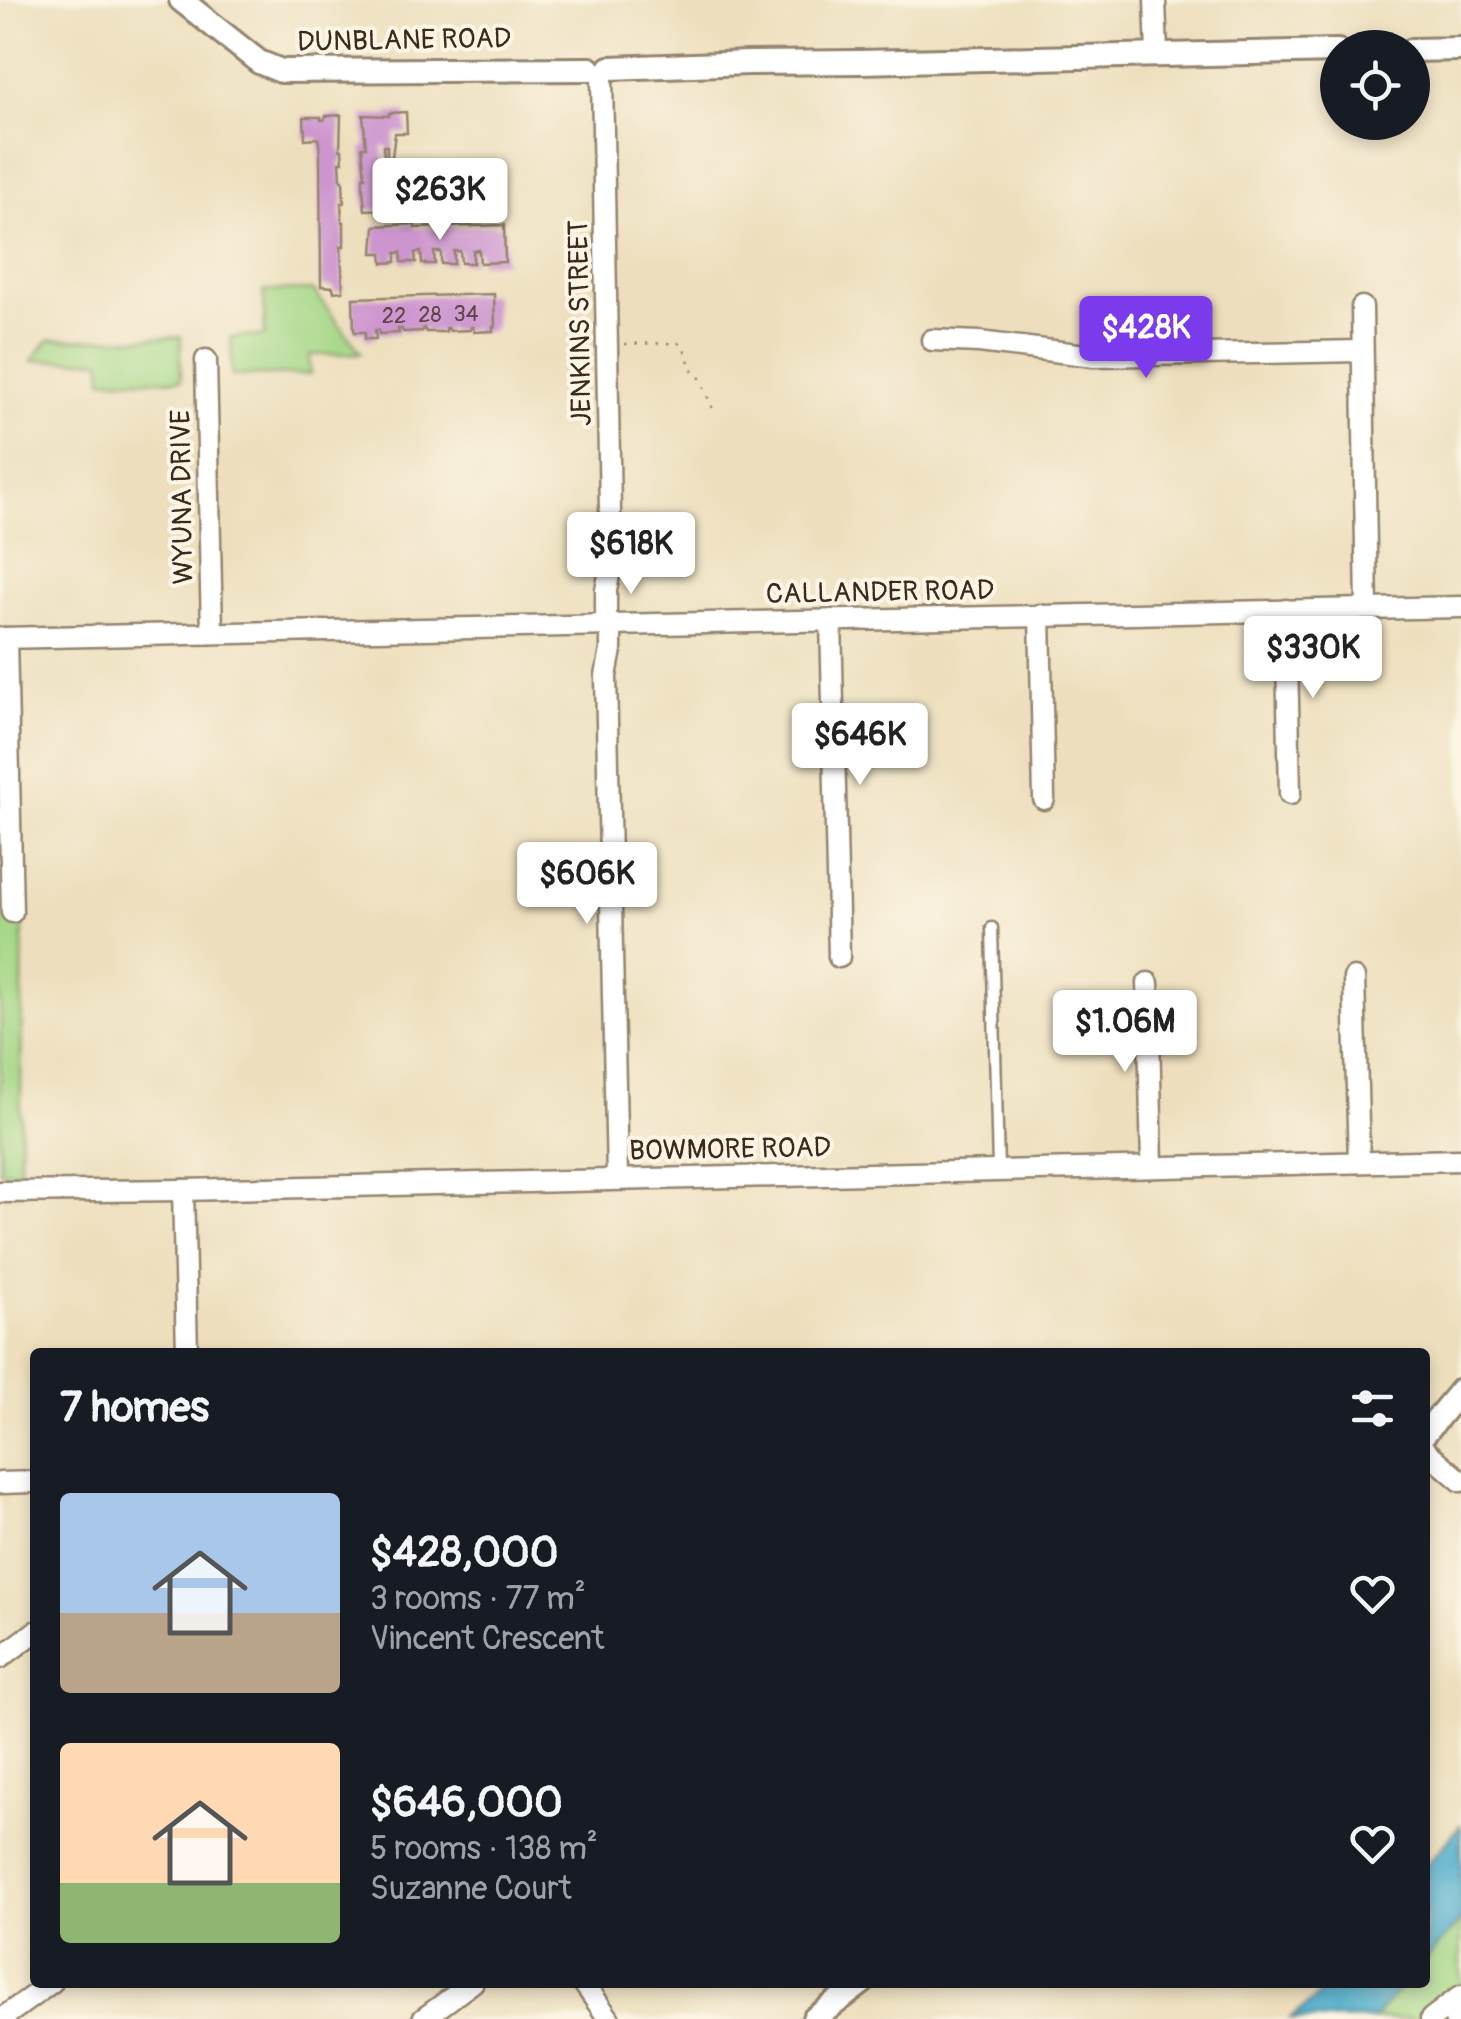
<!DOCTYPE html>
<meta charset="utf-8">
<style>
body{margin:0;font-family:Pangolin,sans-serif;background:#20242c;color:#f1f3f6;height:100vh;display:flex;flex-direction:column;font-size:38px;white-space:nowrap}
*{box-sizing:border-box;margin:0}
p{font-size:32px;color:#9ea1a6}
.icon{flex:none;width:55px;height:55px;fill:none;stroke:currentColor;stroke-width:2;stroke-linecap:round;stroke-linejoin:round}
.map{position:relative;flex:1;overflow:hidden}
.drawer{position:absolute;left:30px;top:1348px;width:1400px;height:640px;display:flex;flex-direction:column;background:#171b24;border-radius:10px;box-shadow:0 5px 15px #0003}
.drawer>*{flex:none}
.controls{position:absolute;left:1320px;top:30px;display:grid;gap:20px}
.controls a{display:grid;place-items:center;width:110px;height:110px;border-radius:50%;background:#171b24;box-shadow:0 5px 15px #0003;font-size:50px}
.price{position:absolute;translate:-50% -85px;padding:0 22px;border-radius:10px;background:#fff;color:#222;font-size:32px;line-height:65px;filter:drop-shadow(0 2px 5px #0008)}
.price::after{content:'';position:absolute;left:50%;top:60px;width:30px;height:22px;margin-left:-15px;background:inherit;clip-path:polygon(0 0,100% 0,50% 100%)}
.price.current{background:#7c3aed;color:#fff}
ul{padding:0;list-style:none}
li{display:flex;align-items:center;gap:30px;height:250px;padding:0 30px}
li span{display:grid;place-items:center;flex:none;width:280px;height:200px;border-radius:10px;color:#555}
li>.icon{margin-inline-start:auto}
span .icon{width:120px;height:120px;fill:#fffc;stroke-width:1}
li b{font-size:42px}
h2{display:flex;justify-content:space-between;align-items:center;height:120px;padding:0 30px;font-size:42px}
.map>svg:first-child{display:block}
</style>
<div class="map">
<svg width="1461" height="2019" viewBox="0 0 1461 2019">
<rect width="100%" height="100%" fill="#fcf5e5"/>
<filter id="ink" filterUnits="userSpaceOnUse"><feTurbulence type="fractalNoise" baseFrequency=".01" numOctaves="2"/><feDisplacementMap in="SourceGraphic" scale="20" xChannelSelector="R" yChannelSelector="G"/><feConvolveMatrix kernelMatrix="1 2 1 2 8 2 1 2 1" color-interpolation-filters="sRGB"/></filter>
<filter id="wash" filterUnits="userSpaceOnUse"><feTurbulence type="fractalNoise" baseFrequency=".0048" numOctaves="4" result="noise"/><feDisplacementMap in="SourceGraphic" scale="40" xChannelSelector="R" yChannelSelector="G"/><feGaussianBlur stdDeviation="2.25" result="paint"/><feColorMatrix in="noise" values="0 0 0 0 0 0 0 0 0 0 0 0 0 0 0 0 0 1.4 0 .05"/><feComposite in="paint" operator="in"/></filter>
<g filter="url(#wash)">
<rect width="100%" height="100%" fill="#eddfbd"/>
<g fill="#a5d787" stroke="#708052" stroke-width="2.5">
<polygon points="313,290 361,353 310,355 310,374 232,376 231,337 265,336 264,291"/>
<polygon points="181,337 181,380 103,379 102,360 32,361 48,340"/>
<polygon points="23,917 20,1172 0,1172 0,918"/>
<polygon points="1461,1920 1461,2019 1373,2019 1405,1983 1425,1982 1425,1960"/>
</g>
<g fill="#4faece" stroke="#456c76" stroke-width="2.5">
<polygon points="1461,1825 1461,1920 1425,1960 1425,1867"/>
<polygon points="1328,1983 1328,1982 1405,1983 1373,2019 1290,2019 1313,2001"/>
</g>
<g id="blocks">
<g fill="#cd95cf">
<polygon points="406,112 407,133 395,133 392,157 387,157 387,146 383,146 386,176 393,176 394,200 387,200 387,209 365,210 363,189 363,177 365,177 362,147 366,147 363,115 389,116 389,113"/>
<polygon points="341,115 340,150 342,150 343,162 340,162 341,180 343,180 344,203 341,203 342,222 344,222 344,246 341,246 343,291 334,292 333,287 321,286 320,150 318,138 305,139 304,117 321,117 321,120 324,120 326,116"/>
<polygon points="414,224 415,228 504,225 505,262 480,263 479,250 473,251 473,263 461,263 460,251 454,251 454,264 441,264 441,252 434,252 435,264 422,264 421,252 415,253 416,262 402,262 401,252 396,253 396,262 383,263 382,253 373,253 375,226"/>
<polygon points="494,294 495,327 493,327 493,331 474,332 473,327 471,327 470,330 450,331 448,328 446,328 446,332 426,332 424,328 422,331 403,332 402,329 398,329 399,333 379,334 379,330 375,330 376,339 365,339 365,332 355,332 354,330 353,298"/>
</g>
</g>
</g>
<g filter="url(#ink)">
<use href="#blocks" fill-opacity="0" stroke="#94846e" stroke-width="2.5"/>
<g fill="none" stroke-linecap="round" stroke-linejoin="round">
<defs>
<polyline id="service" points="992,928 998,1170"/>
<g id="minor">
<polyline points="1155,0 1157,55"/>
<polyline points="602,78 611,566 606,590 606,624"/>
<polyline points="1362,307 1367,609"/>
<polyline points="932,340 979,342 1094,356 1361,351"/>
<polyline points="206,360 212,633"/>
<polyline points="1286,610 1290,794"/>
<polyline points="1040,615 1044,799"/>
<polyline points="831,620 839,957"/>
<polyline points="611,624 611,650 606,676 617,1178"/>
<polyline points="0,638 1461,607"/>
<polyline points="6,638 12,912"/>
<polyline points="1354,978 1359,1162"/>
<polyline points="1148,983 1152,1167"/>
<polyline points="183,1190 187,1352"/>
<polyline points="0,1192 183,1190 1461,1160"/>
<polyline points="1425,1450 1461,1481"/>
<polyline points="0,1483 35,1482"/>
<polyline points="0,1658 35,1632"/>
<polyline points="583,1982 609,2019"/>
<polyline points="1,2019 52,1982"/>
<polyline points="423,2019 473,1982"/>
<polyline points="1431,2019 1461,1996"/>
<polyline points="1455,2019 1461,2015"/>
</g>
<g id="tertiary">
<polyline points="181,0 259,62 281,71 590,69"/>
<polyline points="1412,50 1461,49"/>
<polyline points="610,68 749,63 859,62 1338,51"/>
<polyline points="1425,1433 1461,1390"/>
<polyline points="814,2019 863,1982"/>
</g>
</defs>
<use href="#service" stroke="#94846e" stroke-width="15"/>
<use href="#minor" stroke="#94846e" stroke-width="25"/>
<use href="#tertiary" stroke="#94846e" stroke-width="28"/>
<polyline stroke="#94846e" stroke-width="2.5" stroke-dasharray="2.5 8" stroke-linecap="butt" points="625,344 678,343 683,346 692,370 699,376 714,412"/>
<use href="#service" stroke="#fff" stroke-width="10"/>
<use href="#minor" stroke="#fff" stroke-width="20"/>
<use href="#tertiary" stroke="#fff" stroke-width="22"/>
</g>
</g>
<g text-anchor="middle" stroke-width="8" stroke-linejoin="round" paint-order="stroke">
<g font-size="22" fill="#60454a">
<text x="466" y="321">34</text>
<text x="430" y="322">28</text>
<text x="394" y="323">22</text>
</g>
<g font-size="28" fill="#3b2a1e" stroke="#fcf5e5">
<text transform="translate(404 39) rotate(-1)" y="10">DUNBLANE ROAD</text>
<text transform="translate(579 323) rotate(-91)" y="10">JENKINS STREET</text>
<text transform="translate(181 497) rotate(-91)" y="10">WYUNA DRIVE</text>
<text transform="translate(880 591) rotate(-1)" y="10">CALLANDER ROAD</text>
<text transform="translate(730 1148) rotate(-1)" y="10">BOWMORE ROAD</text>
</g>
</g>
</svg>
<div class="controls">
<a><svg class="icon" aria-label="locate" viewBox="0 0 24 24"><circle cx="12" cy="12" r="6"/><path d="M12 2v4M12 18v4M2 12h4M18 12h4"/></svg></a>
</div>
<b class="price" style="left:440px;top:243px">$263K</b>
<b class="price current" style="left:1146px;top:381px">$428K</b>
<b class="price" style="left:631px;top:597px">$618K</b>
<b class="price" style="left:1313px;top:701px">$330K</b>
<b class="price" style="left:860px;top:788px">$646K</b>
<b class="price" style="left:587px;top:927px">$606K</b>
<b class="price" style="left:1125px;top:1075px">$1.06M</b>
<section class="drawer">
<h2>7 homes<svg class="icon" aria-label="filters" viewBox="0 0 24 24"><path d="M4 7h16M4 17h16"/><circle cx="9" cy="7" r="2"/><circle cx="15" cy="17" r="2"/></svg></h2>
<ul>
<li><span style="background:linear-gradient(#a9c7e8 60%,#b9a48a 0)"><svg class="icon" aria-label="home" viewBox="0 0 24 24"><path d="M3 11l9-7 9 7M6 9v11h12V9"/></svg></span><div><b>$428,000</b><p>3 rooms · 77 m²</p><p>Vincent Crescent</p></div><svg class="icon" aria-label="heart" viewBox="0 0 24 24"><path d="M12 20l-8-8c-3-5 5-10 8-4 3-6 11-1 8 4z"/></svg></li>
<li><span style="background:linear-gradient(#ffd9b3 70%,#8fb573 0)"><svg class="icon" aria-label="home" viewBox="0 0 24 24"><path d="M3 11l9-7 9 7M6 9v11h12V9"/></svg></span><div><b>$646,000</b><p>5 rooms · 138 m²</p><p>Suzanne Court</p></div><svg class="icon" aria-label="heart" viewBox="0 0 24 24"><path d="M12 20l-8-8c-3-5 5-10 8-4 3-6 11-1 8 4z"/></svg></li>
</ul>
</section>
</div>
